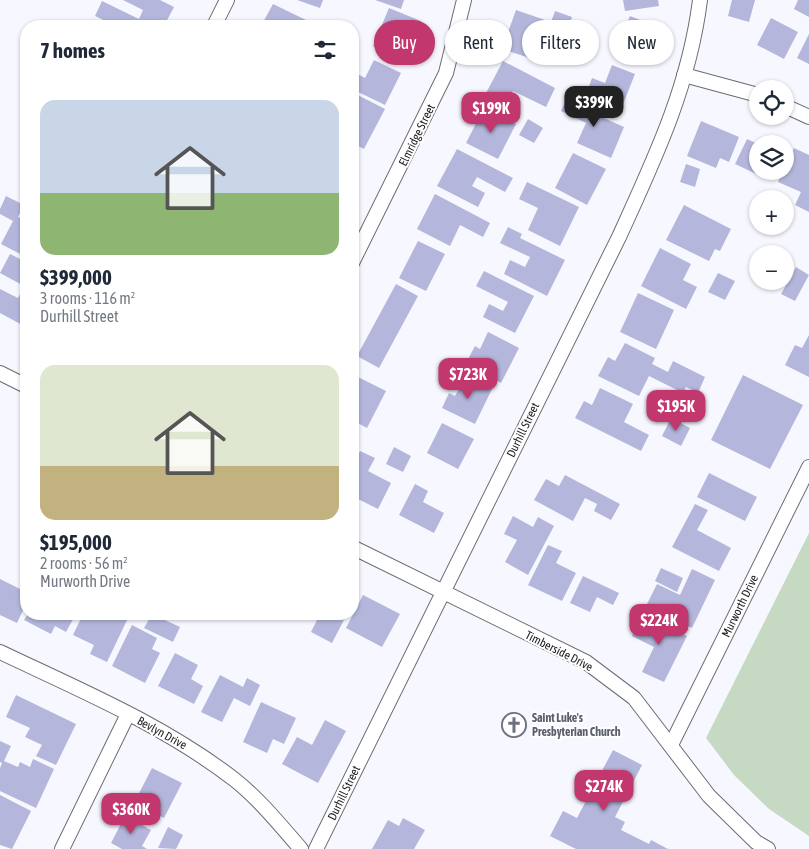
<!DOCTYPE html>
<meta charset="utf-8">
<style>
body{margin:0;font-family:"Asap Condensed",sans-serif;background:#f2f2f3;color:#1f2937;height:100vh;display:flex;flex-direction:column;font-size:19px;white-space:nowrap}
*{box-sizing:border-box;margin:0}
p{font-size:16px;color:#747a83}
.icon{flex:none;width:28px;height:28px;fill:none;stroke:currentColor;stroke-width:2;stroke-linecap:round;stroke-linejoin:round}
.map{position:relative;flex:1;overflow:hidden}
.panel{position:absolute;left:20px;top:20px;width:339px;height:600px;display:flex;flex-direction:column;background:#fff;border-radius:20px;box-shadow:0 1px 4px #0004}
.panel>*{flex:none}
.top-card{position:absolute;left:374px;top:20px;width:360px;height:45px;display:flex;gap:10px}
.fabs{position:absolute;left:749px;top:80px;display:grid;gap:10px}
.fabs a{display:grid;place-items:center;width:45px;height:45px;border-radius:50%;background:#fff;box-shadow:0 1px 4px #0004;font-size:25px}
.price{position:absolute;translate:-50% -42px;padding:0 11px;border-radius:10px;background:#c2376d;color:#fff;font-size:16px;line-height:32px;filter:drop-shadow(0 1px 2px #0008)}
.price::after{content:'';position:absolute;left:50%;top:30px;width:15px;height:11px;margin-left:-8px;background:inherit;clip-path:polygon(0 0,100% 0,50% 100%)}
.price.on{background:#222;color:#fff}
ul{padding:0;list-style:none}
li{display:grid;align-content:center;gap:10px;height:265px;padding:0 20px}
li span{display:grid;place-items:center;height:155px;border-radius:15px;color:#555}
li>.icon{margin-inline-start:auto}
span .icon{width:90px;height:90px;fill:#fffc;stroke-width:1}
li b{font-size:21px}
h2{display:flex;justify-content:space-between;align-items:center;height:60px;padding:0 20px;font-size:21px}
.chip{padding:0 18px;border-radius:22px;background:#fff;box-shadow:0 1px 4px #0004;font-size:18px;line-height:45px}
.chip.on{background:#c2376d;color:#fff}
.map>svg:first-child{display:block}
</style>
<div class="map">
<svg width="809" height="849" viewBox="0 0 809 849">
<rect width="100%" height="100%" fill="#f7f8ff"/>
<polygon fill="#c6d9c3" points="809,533 809,836 769,809 734,775 706,738"/>
<g fill="#b4b6db">
<polygon points="123,0 160,0 174,7 164,26 116,26 95,16 102,1 139,19 143,10"/>
<polygon points="297,0 323,0 320,8"/>
<polygon points="375,0 404,0 401,9"/>
<polygon points="623,0 658,0 659,6 625,11"/>
<polygon points="732,0 755,0 749,22 728,16"/>
<polygon points="798,0 809,0 809,17 794,9"/>
<polygon points="273,4 306,20 303,26 261,26"/>
<polygon points="389,8 421,21 406,59 373,46"/>
<polygon points="516,10 551,22 555,11 572,17 566,36 547,29 536,60 502,49"/>
<polygon points="630,16 653,25 639,59 616,49"/>
<polygon points="771,18 798,32 784,59 757,45"/>
<polygon points="809,34 809,64 797,58"/>
<polygon points="374,60 401,73 385,105 352,89 352,71 365,78"/>
<polygon points="503,61 555,88 546,107 513,91 505,105 485,95"/>
<polygon points="612,65 635,74 621,109 586,95 592,78 605,83"/>
<polygon points="352,92 385,109 364,149 352,143"/>
<polygon points="569,94 584,101 581,108 624,127 611,158 577,143 586,123 561,111"/>
<polygon points="484,108 516,124 498,159 466,143"/>
<polygon points="528,119 543,128 534,143 519,135"/>
<polygon points="701,121 739,137 729,162 720,158 716,168 687,156"/>
<polygon points="747,139 758,144 758,171 773,171 769,180 735,164"/>
<polygon points="794,148 809,155 809,212 795,205 801,192 778,182 783,171 785,171"/>
<polygon points="457,149 513,178 505,192 477,177 472,186 485,193 478,207 437,186"/>
<polygon points="573,153 606,169 587,205 555,188"/>
<polygon points="686,164 700,169 695,187 680,182"/>
<polygon points="527,182 579,207 560,246 528,230 538,208 519,199"/>
<polygon points="435,194 490,223 483,237 460,225 450,246 417,229"/>
<polygon points="6,196 24,205 18,217 26,221 26,257 1,244 13,221 0,214 0,209"/>
<polygon points="684,205 731,229 720,251 715,249 709,261 666,240"/>
<polygon points="508,227 522,234 520,238 565,260 547,296 504,274 510,260 525,267 530,257 500,243"/>
<polygon points="418,241 445,254 426,291 399,278"/>
<polygon points="660,248 691,264 683,280 697,287 686,309 641,286"/>
<polygon points="10,254 26,262 26,269 23,275 26,277 26,327 0,313 0,289 18,298 24,286 0,273"/>
<polygon points="796,267 809,275 795,301 781,294"/>
<polygon points="484,271 534,296 515,333 483,317 489,304 503,311 508,302 476,286"/>
<polygon points="718,273 735,281 725,300 708,292"/>
<polygon points="396,284 418,296 379,368 357,356"/>
<polygon points="638,293 674,310 656,349 620,332"/>
<polygon points="488,332 519,348 501,383 465,365 475,346 480,349"/>
<polygon points="809,335 809,377 785,365 795,345 802,348"/>
<polygon points="625,343 655,358 652,364 668,372 673,361 705,377 698,393 686,387 683,393 649,376 639,396 598,376 608,357 615,361"/>
<polygon points="352,374 386,391 367,428 352,420"/>
<polygon points="743,375 803,405 770,469 711,440"/>
<polygon points="466,376 492,389 475,424 442,408 449,393 455,396"/>
<polygon points="600,388 633,404 624,422 649,435 641,451 575,418 584,401 592,405"/>
<polygon points="671,418 690,428 681,446 662,436"/>
<polygon points="442,423 474,439 458,469 427,453"/>
<polygon points="394,447 411,456 403,472 386,464"/>
<polygon points="360,451 375,458 368,471 391,483 378,509 352,496 352,467"/>
<polygon points="709,473 757,497 745,521 697,497"/>
<polygon points="565,475 620,504 611,520 594,511 597,504 585,498 573,521 534,500 546,479 559,486"/>
<polygon points="415,484 428,491 423,502 444,513 434,533 399,515"/>
<polygon points="695,504 708,510 697,530 731,548 719,571 672,547"/>
<polygon points="513,516 533,527 538,517 554,526 528,575 505,562 517,540 504,534"/>
<polygon points="548,545 562,551 556,563 576,573 562,601 528,585"/>
<polygon points="661,568 683,578 677,592 655,581"/>
<polygon points="692,569 715,580 692,628 646,606 657,584 680,595"/>
<polygon points="583,576 619,593 613,605 597,597 590,612 570,603"/>
<polygon points="0,579 26,592 26,604 17,623 0,615"/>
<polygon points="363,595 400,614 382,647 346,628"/>
<polygon points="28,614 76,614 66,632 55,626 51,634 24,620"/>
<polygon points="83,614 119,614 128,618 107,662 90,654 94,645 73,635"/>
<polygon points="152,614 180,627 173,642 144,628"/>
<polygon points="320,614 347,614 332,643 311,632"/>
<polygon points="643,614 687,636 664,682 642,672 654,647 632,636"/>
<polygon points="132,625 157,638 152,649 160,653 145,683 112,666"/>
<polygon points="175,653 198,665 191,679 203,686 194,704 158,686"/>
<polygon points="220,675 243,687 247,678 260,685 250,706 234,698 222,722 201,712"/>
<polygon points="16,695 76,724 56,765 36,756 42,745 25,737 30,728 6,717"/>
<polygon points="261,702 296,718 284,744 273,739 267,753 243,742"/>
<polygon points="325,720 346,731 318,783 282,764 297,737 312,745"/>
<polygon points="0,741 11,746 4,761 18,767 20,762 30,767 33,759 54,769 36,808 0,791 0,768 2,763 0,762"/>
<polygon points="613,750 642,765 615,817 625,822 621,830 649,844 651,840 668,849 576,849 550,836 563,811 577,818"/>
<polygon points="152,768 182,783 164,818 134,803"/>
<polygon points="0,795 31,811 12,849 0,845"/>
<polygon points="125,816 151,830 142,846 147,849 122,849 111,843"/>
<polygon points="403,818 425,830 414,849 372,849 388,820 399,826"/>
<polygon points="168,827 183,835 176,849 158,848"/>
</g>
<g fill="none" stroke-linecap="round" stroke-linejoin="round">
<defs>
<g id="minor">
<polyline points="214,26 227,0"/>
<polyline points="684,75 758,95"/>
<polyline points="785,106 809,117"/>
<polyline points="352,263 446,73 464,0"/>
<polyline points="0,373 26,386"/>
<polyline points="352,547 586,662 634,698 709,796 756,842 768,849"/>
<path d="M 0,652 C 80,690 164,725 235,780 C 260,800 280,825 301,849"/>
<polyline points="671,745 809,467"/>
<polyline points="62,849 128,714"/>
<path d="M 316,849 L 619,237 C 655,158 689,87 700,0"/>
</g>
</defs>
<use href="#minor" stroke="#6b6d72" stroke-width="16"/>
<use href="#minor" stroke="#fff" stroke-width="14"/>
</g>
<defs>
<symbol id="church-ring" viewBox="-11 -11 22 22"><circle r="9.5" fill="#fff" stroke="#6b7280" stroke-width="1.5"/><path d="M-1.2-6h2.4v3.5h3.3v2.4h-3.3V6h-2.4V-.1h-3.3v-2.4h3.3Z" fill="#6b7280"/></symbol>
</defs>
<g fill-rule="evenodd">
<use href="#church-ring" x="500" y="711" width="28" height="28"/>
</g>
<g text-anchor="middle" stroke-width="4" stroke-linejoin="round" paint-order="stroke">
<g font-size="12" fill="#1c1c1e" stroke="#fff">
<text transform="translate(417 135) rotate(-64)" y="4">Elmridge Street</text>
<text transform="translate(523 430) rotate(-64)" y="4">Durhill Street</text>
<text transform="translate(740 606) rotate(-64)" y="4">Murworth Drive</text>
<text transform="translate(559 651) rotate(27)" y="4">Timberside Drive</text>
<text transform="translate(162 733) rotate(29)" y="4">Bevlyn Drive</text>
<text transform="translate(344 793) rotate(-64)" y="4">Durhill Street</text>
</g>
<g font-size="12" font-weight="bold" fill="#5b616d" stroke="#fff" text-anchor="start">
<text x="532" y="722">Saint Luke's<tspan x="532" dy="14">Presbyterian Church</tspan></text>
</g>
</g>
</svg>
<div class="fabs">
<a><svg class="icon" aria-label="locate" viewBox="0 0 24 24"><circle cx="12" cy="12" r="6"/><path d="M12 2v4M12 18v4M2 12h4M18 12h4"/></svg></a>
<a><svg class="icon" aria-label="layers" viewBox="0 0 24 24"><path d="M12 4l9 5-9 5-9-5zM3 14l9 5 9-5"/></svg></a>
<a>+</a>
<a>−</a>
</div>
<b class="price on" style="left:594px;top:128px">$399K</b>
<b class="price" style="left:491px;top:134px">$199K</b>
<b class="price" style="left:468px;top:400px">$723K</b>
<b class="price" style="left:676px;top:432px">$195K</b>
<b class="price" style="left:659px;top:646px">$224K</b>
<b class="price" style="left:604px;top:812px">$274K</b>
<b class="price" style="left:131px;top:835px">$360K</b>
<div class="top-card">
<a class="chip on">Buy</a>
<a class="chip">Rent</a>
<a class="chip">Filters</a>
<a class="chip">New</a>
</div>
<section class="panel">
<h2>7 homes<svg class="icon" aria-label="filters" viewBox="0 0 24 24"><path d="M4 7h16M4 17h16"/><circle cx="9" cy="7" r="2"/><circle cx="15" cy="17" r="2"/></svg></h2>
<ul>
<li><span style="background:linear-gradient(#c9d6e8 60%,#8fb573 0)"><svg class="icon" aria-label="home" viewBox="0 0 24 24"><path d="M3 11l9-7 9 7M6 9v11h12V9"/></svg></span><div><b>$399,000</b><p>3 rooms · 116 m²</p><p>Durhill Street</p></div></li>
<li><span style="background:linear-gradient(#dfe7d0 65%,#c2b280 0)"><svg class="icon" aria-label="home" viewBox="0 0 24 24"><path d="M3 11l9-7 9 7M6 9v11h12V9"/></svg></span><div><b>$195,000</b><p>2 rooms · 56 m²</p><p>Murworth Drive</p></div></li>
</ul>
</section>
</div>
